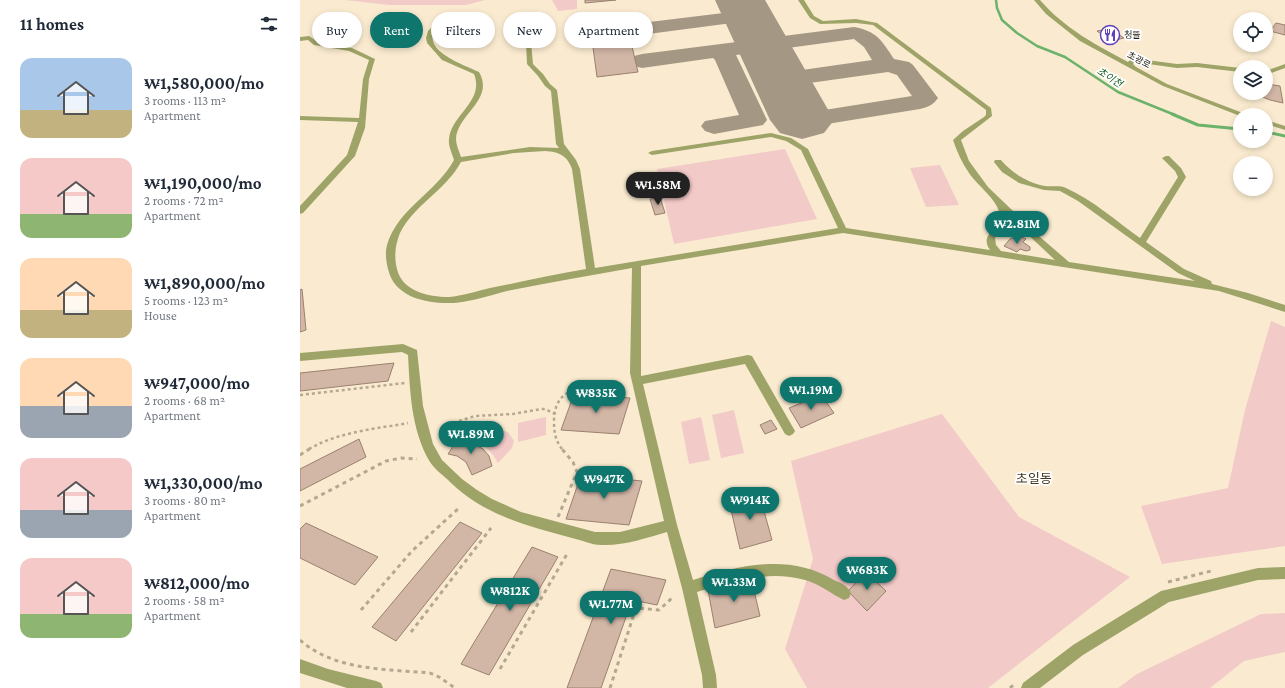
<!DOCTYPE html>
<meta charset="utf-8">
<style>
body{margin:0;font-family:"Crimson Pro","Noto Sans KR",serif;background:#f2f2f3;color:#1f2937;height:100vh;display:flex;flex-direction:column;font-size:15px;white-space:nowrap}
*{box-sizing:border-box;margin:0}
p{font-size:13px;color:#747a83}
.icon{flex:none;width:22px;height:22px;fill:none;stroke:currentColor;stroke-width:2;stroke-linecap:round;stroke-linejoin:round}
.map{position:relative;flex:1;overflow:hidden}
.side{display:flex;flex-direction:column;background:#fff;width:300px}
.side>*{flex:none}
.guide{position:absolute;left:12px;top:12px;width:380px;height:36px;display:flex;gap:8px}
.tools{position:absolute;left:933px;top:12px;display:grid;gap:8px}
.tools a{display:grid;place-items:center;width:40px;height:40px;border-radius:50%;background:#fff;box-shadow:0 2px 6px #0003;font-size:20px}
.price{position:absolute;translate:-50% -34px;padding:0 9px;border-radius:14px;background:#0f766e;color:#fff;font-size:13px;line-height:26px;filter:drop-shadow(0 1px 2px #0008)}
.price::after{content:'';position:absolute;left:50%;top:24px;width:12px;height:9px;margin-left:-6px;background:inherit;clip-path:polygon(0 0,100% 0,50% 100%)}
.price.active{background:#222;color:#fff}
ul{padding:0;list-style:none}
li{display:flex;align-items:center;gap:12px;height:100px;padding:0 20px}
li span{display:grid;place-items:center;flex:none;width:112px;height:80px;border-radius:12px;color:#555}
li>.icon{margin-inline-start:auto}
span .icon{width:48px;height:48px;fill:#fffc;stroke-width:1}
li b{font-size:17px}
h2{display:flex;justify-content:space-between;align-items:center;height:48px;padding:0 20px;font-size:17px}
.tag{padding:0 14px;border-radius:18px;background:#fff;box-shadow:0 2px 6px #0003;font-size:14px;line-height:36px}
.tag.active{background:#0f766e;color:#fff}
main{display:flex;flex:1;min-height:0}
.map>svg:first-child{display:block}
</style>
<main>
<section class="side">
<h2>11 homes<svg class="icon" aria-label="filters" viewBox="0 0 24 24"><path d="M4 7h16M4 17h16"/><circle cx="9" cy="7" r="2"/><circle cx="15" cy="17" r="2"/></svg></h2>
<ul>
<li><span style="background:linear-gradient(#a9c7e8 65%,#c2b280 0)"><svg class="icon" aria-label="home" viewBox="0 0 24 24"><path d="M3 11l9-7 9 7M6 9v11h12V9"/></svg></span><div><b>₩1,580,000/mo</b><p>3 rooms · 113 m²</p><p>Apartment</p></div></li>
<li><span style="background:linear-gradient(#f6c9c9 70%,#8fb573 0)"><svg class="icon" aria-label="home" viewBox="0 0 24 24"><path d="M3 11l9-7 9 7M6 9v11h12V9"/></svg></span><div><b>₩1,190,000/mo</b><p>2 rooms · 72 m²</p><p>Apartment</p></div></li>
<li><span style="background:linear-gradient(#ffd9b3 65%,#c2b280 0)"><svg class="icon" aria-label="home" viewBox="0 0 24 24"><path d="M3 11l9-7 9 7M6 9v11h12V9"/></svg></span><div><b>₩1,890,000/mo</b><p>5 rooms · 123 m²</p><p>House</p></div></li>
<li><span style="background:linear-gradient(#ffd9b3 60%,#9aa5b1 0)"><svg class="icon" aria-label="home" viewBox="0 0 24 24"><path d="M3 11l9-7 9 7M6 9v11h12V9"/></svg></span><div><b>₩947,000/mo</b><p>2 rooms · 68 m²</p><p>Apartment</p></div></li>
<li><span style="background:linear-gradient(#f6c9c9 65%,#9aa5b1 0)"><svg class="icon" aria-label="home" viewBox="0 0 24 24"><path d="M3 11l9-7 9 7M6 9v11h12V9"/></svg></span><div><b>₩1,330,000/mo</b><p>3 rooms · 80 m²</p><p>Apartment</p></div></li>
<li><span style="background:linear-gradient(#f6c9c9 70%,#8fb573 0)"><svg class="icon" aria-label="home" viewBox="0 0 24 24"><path d="M3 11l9-7 9 7M6 9v11h12V9"/></svg></span><div><b>₩812,000/mo</b><p>2 rooms · 58 m²</p><p>Apartment</p></div></li>
</ul>
</section>
<div class="map">
<svg width="985" height="688" viewBox="0 0 985 688">
<rect width="100%" height="100%" fill="#faebd0"/>
<g fill="#f2cac8">
<polygon points="45,0 185,0 166,5 90,5"/>
<polygon points="252,0 277,0 277,9 258,11"/>
<polygon points="485,149 517,219 374,244 357,169"/>
<polygon points="640,165 659,205 626,207 610,168"/>
<polygon points="971,321 985,327 985,546 862,564 841,506 928,488 945,410"/>
<polygon points="434,410 444,453 421,458 412,415"/>
<polygon points="642,414 719,517 830,577 688,688 507,688 485,649 513,559 491,461"/>
<polygon points="246,417 246,435 218,442 218,423"/>
<polygon points="401,417 410,460 389,464 381,422"/>
<path d="M 199,430 L 208,432 L 214,441 L 212,448 L 198,463 C 193,454 186,445 176,442 L 186,435 Z"/>
<polygon points="985,613 985,652 944,661 910,688 818,688 837,674 961,614"/>
</g>
<g fill="none" stroke-linecap="round" stroke-linejoin="round">
<polyline stroke="#6cb26b" stroke-width="2.5" points="696,0 697,8 702,20 717,33 737,46 765,57 818,92 875,115"/>
<g stroke="#6cb26b" stroke-width="3">
<polyline points="872,114 898,125 940,129"/>
<polyline points="966,132 985,136"/>
</g>
<g fill="#a49884" fill-rule="evenodd">
<polygon points="448,10 455,12 458,16 455,20 333,36 326,34 322,30 326,26 333,24"/>
<path d="M 554,27 C 577,31 582,41 594,59 L 609,62 L 613,65 L 638,98 C 633,105 628,107 620,109 L 502,128 L 493,125 L 489,120 L 493,115 L 612,96 L 597,75 L 588,72 L 481,87 L 473,85 L 469,80 L 473,75 L 481,73 L 572,60 L 564,47 L 554,39 L 436,55 L 467,120 L 463,125 L 414,134 L 405,131 L 401,126 L 405,121 L 439,115 L 415,60 L 413,58 L 342,68 L 334,66 L 331,61 L 334,56 L 342,54 Z"/>
</g>
<polygon fill="#a49884" fill-rule="evenodd" points="415,0 465,0 534,120 524,133 502,139 480,133 470,120"/>
</g>
<g fill="#d2b6a6" stroke="#9a8070">
<polygon points="285,0 316,0 285,3"/>
<polygon points="326,21 338,72 297,77 290,25"/>
<polygon points="976,23 985,25 985,35 970,31"/>
<polygon points="810,29 824,38 811,41 797,31"/>
<polygon points="966,78 968,84 980,86 983,103 970,100 955,94 966,93"/>
<polygon points="360,197 365,213 355,215 350,199"/>
<polygon points="722,237 726,239 723,242 730,247 730,250 726,251 720,249 717,252 704,246 711,238 719,239"/>
<polygon points="2,289 6,330 0,332 0,290"/>
<polygon points="94,363 88,381 0,391 0,373"/>
<polygon points="274,394 330,398 319,434 261,430"/>
<polygon points="521,395 534,413 501,428 489,408"/>
<polygon points="471,420 477,429 465,434 460,425"/>
<polygon points="159,437 175,440 172,443 183,449 189,456 192,466 172,475 166,462 157,456 148,454"/>
<polygon points="59,439 66,457 0,491 0,469"/>
<polygon points="281,475 342,481 329,525 266,519"/>
<polygon points="459,493 472,540 440,549 429,501"/>
<polygon points="160,522 182,533 96,641 72,627"/>
<polygon points="6,523 78,557 55,585 0,558 0,529"/>
<polygon points="232,547 258,557 189,675 161,664"/>
<polygon points="311,569 366,580 357,605 332,600 301,688 267,688"/>
<polygon points="566,572 586,591 567,611 548,591"/>
<polygon points="451,578 460,616 415,628 408,590"/>
</g>
<g fill="none" stroke-linecap="round" stroke-linejoin="round">
<g stroke="#b4a893" stroke-width="2.5" stroke-dasharray="3 3" stroke-linecap="butt">
<polyline points="0,395 105,383"/>
<polyline points="159,421 175,416 213,414 241,409 245,409 255,414"/>
<path d="M 9,449 C 38,432 75,429 108,423"/>
<path d="M 262,449 C 255,440 254,432 254,420 C 255,381 293,387 322,387"/>
</g>
<g stroke="#b4a893" stroke-width="3" stroke-dasharray="4 4" stroke-linecap="butt">
<polyline points="0,455 11,448"/>
<polyline points="0,506 86,461 101,458 117,459"/>
<polyline points="258,517 277,472 273,462 261,448"/>
<polyline points="868,582 911,571"/>
<polyline points="61,610 112,551 159,508"/>
<polyline points="111,632 191,528"/>
<path d="M 0,640 C 35,671 86,669 130,673 L 139,677 L 155,688"/>
<polyline points="200,669 267,554"/>
<polyline points="310,688 336,608 359,610 372,598"/>
<polyline points="710,688 716,683"/>
</g>
<g fill="#9ea467" fill-rule="evenodd">
<path d="M 498,0 L 504,0 L 514,16 L 523,21 L 556,19 L 577,23 L 691,108 L 692,116 L 661,140 L 669,161 L 688,187 L 740,237 L 769,262 L 895,281 L 878,273 L 778,201 L 760,191 L 744,190 L 719,183 L 702,172 L 694,162 L 695,160 L 701,160 C 712,173 728,183 745,186 C 752,187 760,185 766,188 C 793,200 816,221 840,238 L 878,177 L 875,171 L 862,158 L 866,156 L 869,156 L 881,168 L 886,177 L 846,242 L 884,269 L 911,281 L 912,284 L 948,293 L 985,305 L 985,312 L 919,291 L 543,233 L 341,266 L 341,376 L 448,355 L 452,356 L 495,431 L 493,434 L 489,436 L 485,434 L 445,364 L 343,384 L 377,525 L 393,580 C 439,565 490,553 534,580 C 541,583 548,586 551,593 L 549,598 L 544,600 C 531,594 520,584 505,580 C 469,570 432,581 397,592 L 416,675 L 417,688 L 403,688 L 402,675 L 382,588 L 367,532 C 346,538 324,546 301,545 C 291,545 282,540 272,538 C 226,526 181,514 147,479 C 141,474 134,468 130,462 C 111,430 110,391 108,355 L 102,352 L 0,361 L 0,353 L 103,344 L 117,350 L 123,406 L 133,444 L 142,460 L 162,479 L 177,490 L 192,499 L 221,512 L 295,532 L 320,532 L 364,521 L 330,373 L 332,268 C 291,275 249,283 207,291 C 192,295 163,304 148,303 C 123,303 94,296 88,269 C 86,261 85,252 87,245 C 98,208 137,192 154,160 C 152,153 148,146 149,139 C 151,115 185,101 174,74 L 142,60 L 127,43 L 126,38 L 128,31 L 145,14 L 149,14 L 149,16 C 144,21 137,26 134,32 C 124,52 167,66 179,72 C 195,100 157,114 156,139 C 156,145 159,151 161,157 L 230,147 L 259,148 L 256,144 L 251,91 L 245,86 L 238,76 L 227,64 L 226,43 L 231,42 L 233,64 L 243,74 L 250,84 L 257,90 L 264,144 L 276,160 L 280,169 L 295,268 L 538,228 L 501,150 L 486,141 L 471,137 L 352,155 L 348,153 L 352,151 L 471,133 L 491,138 L 508,149 L 546,228 L 690,250 C 678,233 702,231 700,215 C 698,200 678,186 669,173 C 662,163 657,152 653,140 L 663,131 L 684,117 L 686,115 L 686,110 L 573,25 L 556,23 L 520,24 L 510,18 ZM 245,151 C 259,152 267,155 272,169 L 286,269 C 254,274 222,282 190,288 C 177,291 162,296 149,297 C 128,297 102,291 97,269 C 94,257 95,245 100,233 C 114,205 146,190 161,162 L 214,153 ZM 708,216 L 755,260 L 701,251 L 696,245 L 695,238 L 705,227 Z"/>
<path d="M 734,0 L 740,0 C 764,28 796,45 828,62 L 832,58 L 877,64 L 897,63 L 940,68 L 940,72 L 897,67 L 877,68 L 834,62 L 833,64 L 836,67 L 867,84 L 948,115 L 940,116 L 863,86 L 780,41 L 746,14 Z"/>
<polygon points="9,36 18,42 52,48 75,59 69,79 65,128 55,156 3,213 0,214 0,206 47,155 58,122 0,120 0,116 59,118 63,79 69,60 49,51 14,45 8,40 0,41 0,37"/>
<polygon points="985,64 985,68 966,75 966,71"/>
<polygon points="966,120 985,126 985,130 966,124"/>
<polygon points="985,567 985,579 958,580 869,602 783,655 740,688 721,688 723,683 773,645 861,591 958,568"/>
<polygon points="0,659 28,669 76,681 81,683 83,688 47,688 0,673"/>
</g>
</g>
<defs>
<symbol id="restaurant-ring" viewBox="-11 -11 22 22"><circle r="9.5" fill="#fff" stroke="#6041b9" stroke-width="1.5"/><path d="M-5-6h1v4h1v-4h1v4h1v-4h1v5L-1.5 .5V6h-2V.5L-5-1ZM5-6V6H3V1.5H1.5Q1.5-4 5-6Z" fill="#6041b9"/></symbol>
</defs>
<g fill-rule="evenodd">
<use href="#restaurant-ring" x="799" y="24" width="22" height="22"/>
</g>
<g text-anchor="middle" stroke-width="3.5" stroke-linejoin="round" paint-order="stroke">
<g font-size="9" fill="#262117" stroke="#fff" text-anchor="start">
<text x="824" y="38">청뜰</text>
</g>
<g font-size="9" fill="#262117" stroke="#fff">
<text transform="translate(839 60) rotate(28)" y="3">초광로</text>
</g>
<g font-size="10" font-style="italic" fill="#125c17" stroke="#fff">
<text transform="translate(810 77) rotate(33)" y="4">초이천</text>
</g>
<g font-size="13" fill="#443822" stroke="#fff">
<text x="734" y="483">초일동</text>
</g>
</g>
</svg>
<div class="tools">
<a><svg class="icon" aria-label="locate" viewBox="0 0 24 24"><circle cx="12" cy="12" r="6"/><path d="M12 2v4M12 18v4M2 12h4M18 12h4"/></svg></a>
<a><svg class="icon" aria-label="layers" viewBox="0 0 24 24"><path d="M12 4l9 5-9 5-9-5zM3 14l9 5 9-5"/></svg></a>
<a>+</a>
<a>−</a>
</div>
<b class="price active" style="left:358px;top:206px">₩1.58M</b>
<b class="price" style="left:717px;top:245px">₩2.81M</b>
<b class="price" style="left:511px;top:411px">₩1.19M</b>
<b class="price" style="left:296px;top:414px">₩835K</b>
<b class="price" style="left:171px;top:455px">₩1.89M</b>
<b class="price" style="left:304px;top:500px">₩947K</b>
<b class="price" style="left:450px;top:521px">₩914K</b>
<b class="price" style="left:567px;top:591px">₩683K</b>
<b class="price" style="left:434px;top:603px">₩1.33M</b>
<b class="price" style="left:210px;top:612px">₩812K</b>
<b class="price" style="left:311px;top:625px">₩1.77M</b>
<div class="guide">
<a class="tag">Buy</a>
<a class="tag active">Rent</a>
<a class="tag">Filters</a>
<a class="tag">New</a>
<a class="tag">Apartment</a>
</div>
</div>
</main>
